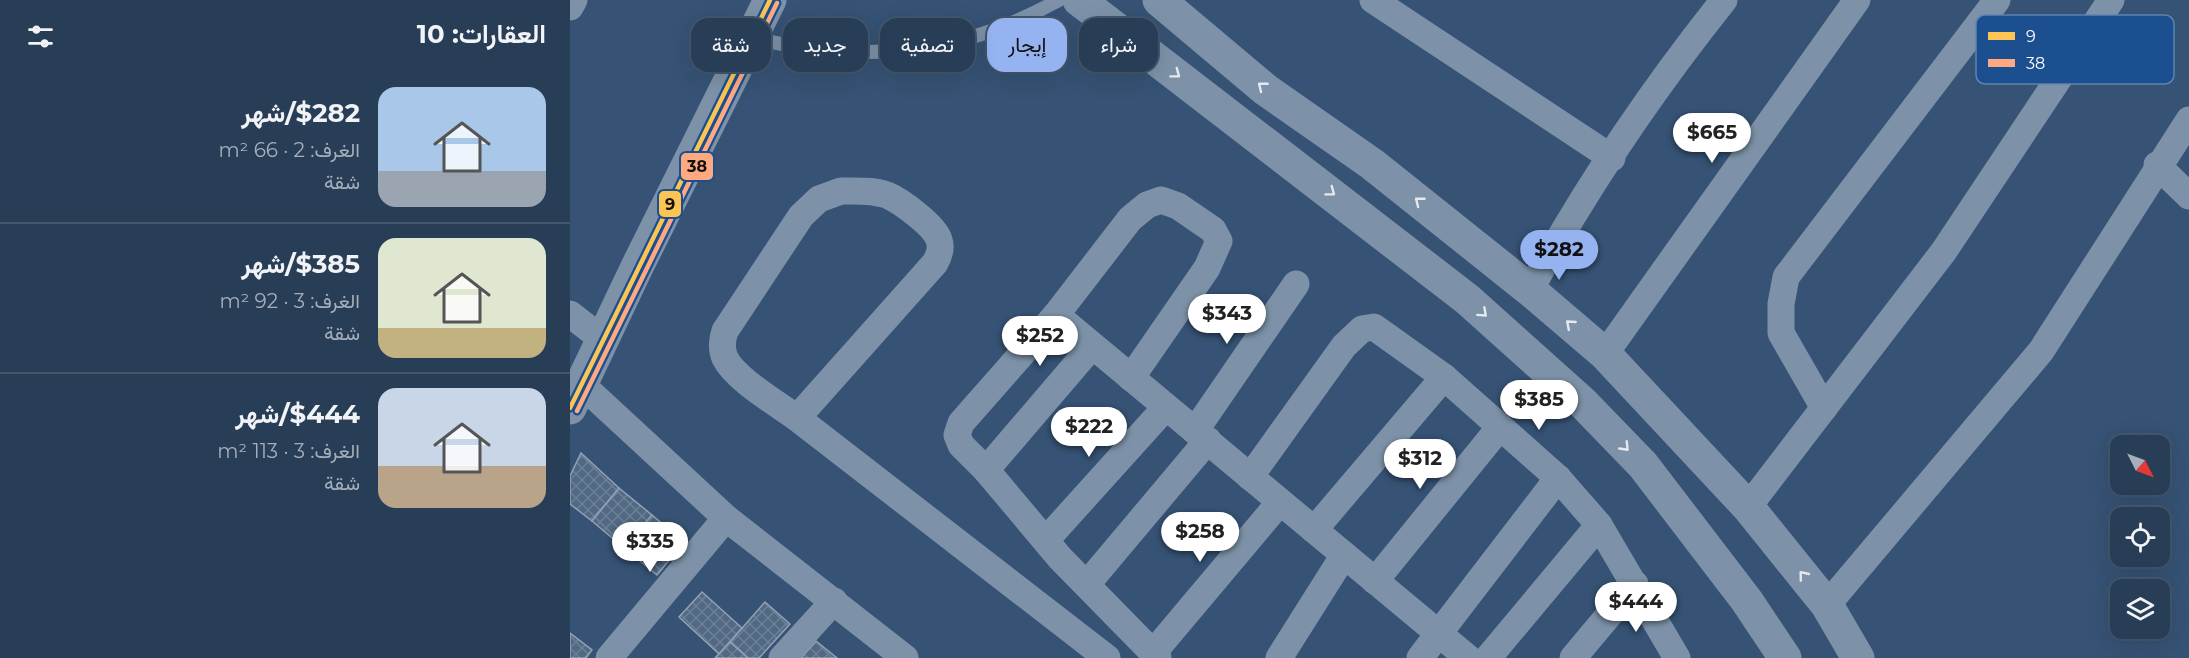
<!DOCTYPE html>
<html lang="ar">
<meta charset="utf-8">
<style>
body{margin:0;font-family:Montserrat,Vazirmatn,sans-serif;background:#30455d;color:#f1f3f6;direction:rtl;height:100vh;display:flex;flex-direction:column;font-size:22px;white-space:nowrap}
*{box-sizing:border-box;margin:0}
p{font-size:20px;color:#a5aeba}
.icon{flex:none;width:33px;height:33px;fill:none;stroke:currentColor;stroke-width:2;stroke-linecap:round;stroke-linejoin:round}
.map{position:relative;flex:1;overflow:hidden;direction:ltr}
.drawer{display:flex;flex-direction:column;background:#283e57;width:570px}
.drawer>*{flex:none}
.hud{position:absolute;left:18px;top:18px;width:570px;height:54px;direction:rtl;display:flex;gap:12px}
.needle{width:39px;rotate:132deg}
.controls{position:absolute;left:1540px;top:435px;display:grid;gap:12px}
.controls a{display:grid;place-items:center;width:60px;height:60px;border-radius:12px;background:#283e57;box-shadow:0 6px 24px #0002,0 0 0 2px #44576d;font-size:30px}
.price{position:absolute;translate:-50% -51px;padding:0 14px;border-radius:21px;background:#fff;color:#222;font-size:20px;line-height:39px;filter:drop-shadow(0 2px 3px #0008)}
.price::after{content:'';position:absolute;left:50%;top:36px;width:18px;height:14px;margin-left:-9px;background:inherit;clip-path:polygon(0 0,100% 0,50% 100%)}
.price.active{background:#95b2f1;color:#111}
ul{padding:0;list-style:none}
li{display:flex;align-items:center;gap:18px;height:150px;padding:0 24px}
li+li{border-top:2px solid #44576d}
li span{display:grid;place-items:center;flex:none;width:168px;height:120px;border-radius:18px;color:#555}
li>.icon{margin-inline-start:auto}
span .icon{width:72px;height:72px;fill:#fffc;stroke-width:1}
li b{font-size:26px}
h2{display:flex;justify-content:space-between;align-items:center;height:72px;padding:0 24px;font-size:26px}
.chip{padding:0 21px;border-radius:18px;background:#283e57;box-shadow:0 6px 24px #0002,0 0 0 2px #44576d;font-size:21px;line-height:54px}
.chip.active{background:#95b2f1;color:#111}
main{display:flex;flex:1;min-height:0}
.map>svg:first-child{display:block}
</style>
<main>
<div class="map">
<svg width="1619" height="658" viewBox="0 0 1619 658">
<defs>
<pattern id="building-cross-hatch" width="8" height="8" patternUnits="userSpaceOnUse" patternTransform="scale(1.5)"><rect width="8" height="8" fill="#526984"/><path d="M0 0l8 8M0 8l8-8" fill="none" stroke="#6c8096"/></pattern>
</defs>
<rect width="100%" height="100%" fill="#365274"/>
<g fill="url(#building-cross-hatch)" stroke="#92a2b6" stroke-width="1.5">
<polygon points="11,453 49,488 22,521 0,504 0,476"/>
<polygon points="49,488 82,515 54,548 22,521"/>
<polygon points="82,515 114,542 87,575 54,548"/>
<polygon points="132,592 172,628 149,654 109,617"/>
<polygon points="195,602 220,624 189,658 178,658 160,642"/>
<polygon points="0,633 22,650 16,658 0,658"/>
<polygon points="246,641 267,658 231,658"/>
<polygon points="160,642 178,658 145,658"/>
</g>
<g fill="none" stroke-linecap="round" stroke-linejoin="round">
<path stroke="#7d92a8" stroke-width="14" d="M 181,38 C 294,63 387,57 489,0"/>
<g stroke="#7d92a8" stroke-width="27">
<polyline points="803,0 1042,158"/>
<polyline points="0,7 4,0"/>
<polyline points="1587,165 1619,196"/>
<path d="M 271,191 C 286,191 302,190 317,195 C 331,201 365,226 369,240 C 372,248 369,256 365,263 L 227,418 C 208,404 165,379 155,358 C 151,349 152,340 155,331 L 231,216 L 249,199 Z"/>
<path d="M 960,290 C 1016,188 1082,90 1154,0"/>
<polyline points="0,314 32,339"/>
<polyline points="486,315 898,658"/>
<polyline points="1035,354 1287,0"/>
<polyline points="561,378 637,268 649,241 643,230 608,206 591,200 577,205 560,219 486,315 391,423 387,435 391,445 416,470 490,558 588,658"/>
<polyline points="11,384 156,518 335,658"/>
<polyline points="1254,408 1211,333 1211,304 1216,277 1427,0"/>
<polyline points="227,418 537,658"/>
<polyline points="625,431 726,284"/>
<polyline points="416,470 522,346"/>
<polyline points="680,477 774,346 792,329 804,327 874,377 988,478 1029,525 1107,658"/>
<polyline points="1178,507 1374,251 1541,0"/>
<polyline points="744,530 874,377"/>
<polyline points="476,540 596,407"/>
<polyline points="805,581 930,427"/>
<polyline points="517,584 638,440"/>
<polyline points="1257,605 1471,351 1619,120"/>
<polyline points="583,653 710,502"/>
<polyline points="39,658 156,518"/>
<polyline points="212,658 264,601"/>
<polyline points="709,658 774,555"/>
<polyline points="850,658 988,478"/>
<polyline points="918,658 1029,525"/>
<polyline points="1003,658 1065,584"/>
</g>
<g stroke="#7d92a8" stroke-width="33">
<polyline points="509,0 897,299 1012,402 1073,465 1177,601 1215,658"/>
<polyline points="589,0 696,90 802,164 960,290 1035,354 1178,507 1257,605 1288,658"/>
<polyline points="0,408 67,267 200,0"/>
</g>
<defs>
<polyline id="bus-1" points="0,408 200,0"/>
<polyline id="bus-2" points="7,411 207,3"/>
</defs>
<use href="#bus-1" stroke="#1b4f8f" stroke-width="9"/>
<use href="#bus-2" stroke="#1b4f8f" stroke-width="9"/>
<use href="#bus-1" stroke="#fcc553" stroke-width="4.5"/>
<use href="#bus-2" stroke="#ffa980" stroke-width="4.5"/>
</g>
<defs><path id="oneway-chevron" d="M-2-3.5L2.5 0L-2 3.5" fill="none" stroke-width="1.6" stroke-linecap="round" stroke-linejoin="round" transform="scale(1.5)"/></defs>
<g stroke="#e5e9ee">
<use href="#oneway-chevron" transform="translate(606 74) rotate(37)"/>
<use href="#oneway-chevron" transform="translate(692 86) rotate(-141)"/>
<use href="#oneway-chevron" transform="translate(761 192) rotate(37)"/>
<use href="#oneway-chevron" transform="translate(849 201) rotate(-142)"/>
<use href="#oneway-chevron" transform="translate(913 313) rotate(42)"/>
<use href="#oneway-chevron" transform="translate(1000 324) rotate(-139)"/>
<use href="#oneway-chevron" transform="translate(1055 447) rotate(46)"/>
<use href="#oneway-chevron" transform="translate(1233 575) rotate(-129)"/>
</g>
<rect x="1406" y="15" width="198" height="69" rx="9" fill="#1b4f8f" stroke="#5f84b1" stroke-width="1.5"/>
<rect x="1418" y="32" width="27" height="8" fill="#fcc553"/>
<rect x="1418" y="59" width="27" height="8" fill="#ffa980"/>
<g font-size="16" fill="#fff">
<text x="1456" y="42">9</text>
<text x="1456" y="69">38</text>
</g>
<g stroke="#1b4f8f" stroke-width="2">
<rect x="110" y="152" width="34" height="29" rx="6" fill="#ffa980"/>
<rect x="88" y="190" width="24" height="28" rx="6" fill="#fcc553"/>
</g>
<g font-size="16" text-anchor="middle" font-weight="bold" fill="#111">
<text x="127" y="172">38</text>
<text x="100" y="210">9</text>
</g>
</svg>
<div class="controls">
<a><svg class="needle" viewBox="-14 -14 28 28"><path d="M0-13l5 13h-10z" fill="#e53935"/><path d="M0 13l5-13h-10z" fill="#a5aeba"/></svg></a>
<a><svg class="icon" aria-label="locate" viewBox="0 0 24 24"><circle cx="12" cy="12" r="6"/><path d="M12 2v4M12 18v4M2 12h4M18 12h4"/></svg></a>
<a><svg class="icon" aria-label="layers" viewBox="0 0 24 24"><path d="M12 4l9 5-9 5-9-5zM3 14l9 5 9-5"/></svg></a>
</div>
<b class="price" style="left:1142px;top:164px">$665</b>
<b class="price active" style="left:989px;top:281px">$282</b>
<b class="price" style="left:657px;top:345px">$343</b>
<b class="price" style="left:470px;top:367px">$252</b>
<b class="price" style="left:969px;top:431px">$385</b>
<b class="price" style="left:519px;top:458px">$222</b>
<b class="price" style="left:850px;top:490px">$312</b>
<b class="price" style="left:630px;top:563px">$258</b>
<b class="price" style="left:80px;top:573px">$335</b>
<b class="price" style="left:1066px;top:633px">$444</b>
<div class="hud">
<a class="chip">شراء</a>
<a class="chip active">إيجار</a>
<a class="chip">تصفية</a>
<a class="chip">جديد</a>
<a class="chip">شقة</a>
</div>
</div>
<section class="drawer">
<h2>العقارات: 10<svg class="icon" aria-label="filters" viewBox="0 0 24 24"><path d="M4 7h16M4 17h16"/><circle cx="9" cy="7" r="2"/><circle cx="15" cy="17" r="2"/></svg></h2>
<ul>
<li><span style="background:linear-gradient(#a9c7e8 70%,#9aa5b1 0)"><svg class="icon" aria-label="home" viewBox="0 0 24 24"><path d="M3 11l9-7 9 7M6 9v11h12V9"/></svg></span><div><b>$282/شهر</b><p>الغرف: 2 · 66 m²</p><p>شقة</p></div></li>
<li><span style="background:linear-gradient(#dfe7d0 75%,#c2b280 0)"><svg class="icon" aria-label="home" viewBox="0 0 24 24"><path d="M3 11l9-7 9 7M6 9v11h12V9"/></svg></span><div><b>$385/شهر</b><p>الغرف: 3 · 92 m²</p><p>شقة</p></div></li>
<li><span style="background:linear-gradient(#c9d6e8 65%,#b9a48a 0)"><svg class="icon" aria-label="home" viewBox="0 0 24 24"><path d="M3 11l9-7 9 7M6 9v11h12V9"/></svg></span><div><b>$444/شهر</b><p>الغرف: 3 · 113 m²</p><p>شقة</p></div></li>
</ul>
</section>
</main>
